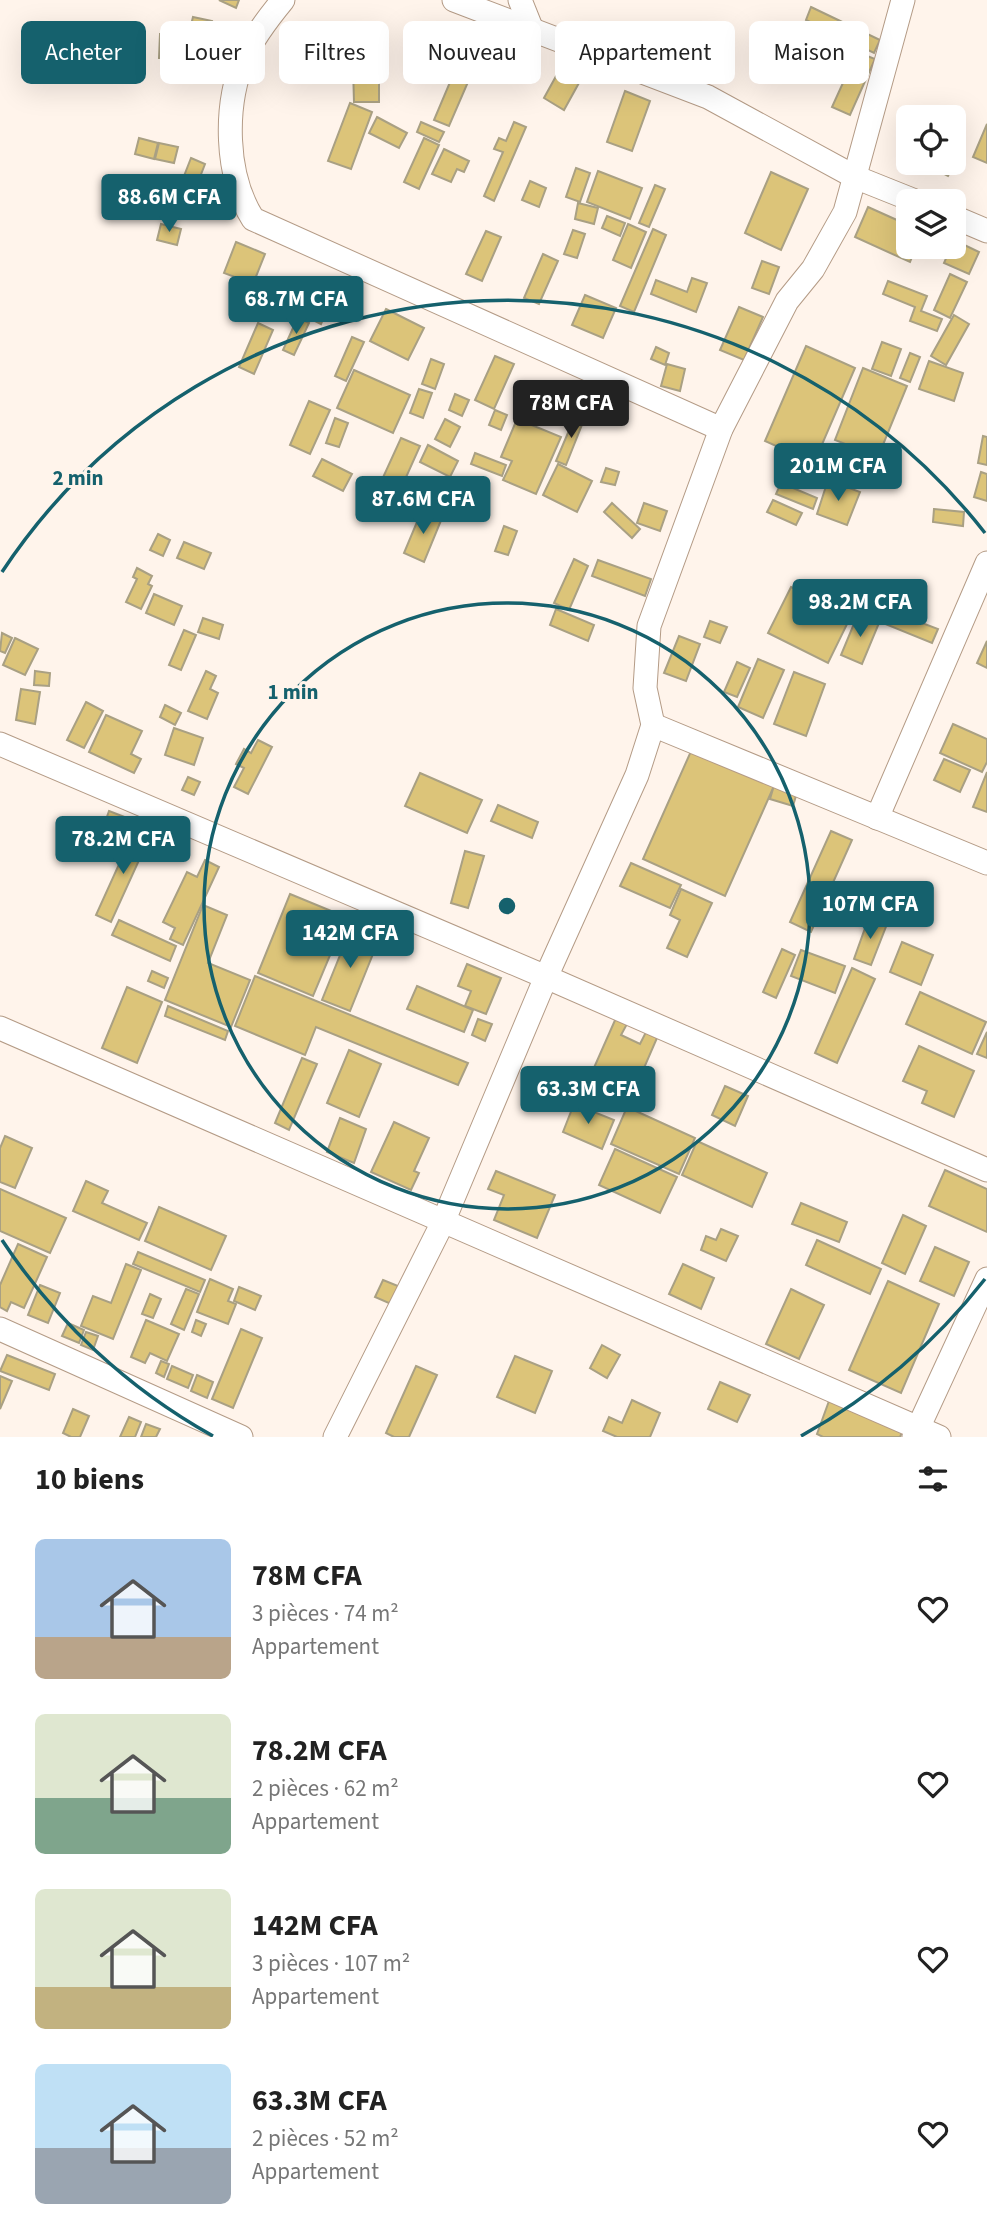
<!DOCTYPE html>
<html lang="fr">
<meta charset="utf-8">
<style>
body{margin:0;font-family:"Source Sans 3",sans-serif;background:#f6f6f6;color:#222;height:100vh;display:flex;flex-direction:column;font-size:26px;white-space:nowrap}
*{box-sizing:border-box;margin:0}
p{font-size:23px;color:#767676}
.icon{flex:none;width:38px;height:38px;fill:none;stroke:currentColor;stroke-width:2;stroke-linecap:round;stroke-linejoin:round}
.map{position:relative;height:1437px;overflow:hidden}
.drawer{display:flex;flex-direction:column;background:#fff;flex:1}
.drawer>*{flex:none}
.hud{position:absolute;left:21px;top:21px;width:945px;height:63px;display:flex;gap:14px}
.buttons{position:absolute;left:896px;top:105px;display:grid;gap:14px}
.buttons a{display:grid;place-items:center;width:70px;height:70px;border-radius:10px;background:#fff;box-shadow:0 7px 28px #0002;font-size:35px}
.price{position:absolute;translate:-50% -60px;padding:0 16px;border-radius:7px;background:#15616d;color:#fff;font-size:23px;line-height:46px;filter:drop-shadow(0 2px 4px #0008)}
.price::after{content:'';position:absolute;left:50%;top:42px;width:21px;height:16px;margin-left:-10px;background:inherit;clip-path:polygon(0 0,100% 0,50% 100%)}
.price.on{background:#222;color:#fff}
ul{padding:0;list-style:none}
li{display:flex;align-items:center;gap:21px;height:175px;padding:0 35px}
li span{display:grid;place-items:center;flex:none;width:196px;height:140px;border-radius:10px;color:#555}
li>.icon{margin-inline-start:auto}
span .icon{width:84px;height:84px;fill:#fffc;stroke-width:1}
li b{font-size:30px}
h2{display:flex;justify-content:space-between;align-items:center;height:84px;padding:0 35px;font-size:30px}
.pill{padding:0 24px;border-radius:10px;background:#fff;box-shadow:0 7px 28px #0002;font-size:24px;line-height:63px}
.pill.on{background:#15616d;color:#fff}
.map>svg:first-child{display:block}
</style>
<div class="map">
<svg width="987" height="1437" viewBox="0 0 987 1437">
<rect width="100%" height="100%" fill="#fff4eb"/>
<g fill="#dcc479" stroke="#a9a083" stroke-width="2">
<polygon points="219,0 239,0 236,8"/>
<polygon points="811,7 880,40 874,53 806,20"/>
<polygon points="193,17 212,21 209,37 189,33"/>
<polygon points="717,31 731,37 717,74 703,69"/>
<polygon points="384,32 385,53 368,54 368,33"/>
<polygon points="160,34 176,35 176,58 159,58"/>
<polygon points="454,39 483,41 482,55 453,53"/>
<polygon points="770,46 789,51 783,80 763,75"/>
<polygon points="857,52 875,59 850,115 832,107"/>
<polygon points="210,54 229,58 225,75 206,70"/>
<polygon points="353,67 379,67 379,102 354,102"/>
<polygon points="560,69 580,81 564,110 544,98"/>
<polygon points="453,75 468,82 449,126 434,120"/>
<polygon points="625,91 650,101 632,151 607,142"/>
<polygon points="350,103 372,112 351,169 328,161"/>
<polygon points="377,117 407,133 399,148 369,133"/>
<polygon points="421,122 444,132 439,142 417,132"/>
<polygon points="514,122 526,127 494,201 484,196 503,152 494,149 499,138 506,141"/>
<polygon points="987,124 987,163 973,157"/>
<polygon points="139,138 158,143 154,159 135,154"/>
<polygon points="424,138 439,145 419,189 404,182"/>
<polygon points="159,143 178,147 174,163 155,159"/>
<polygon points="444,149 469,161 464,172 457,169 451,182 432,174"/>
<polygon points="954,149 960,152 948,176 923,163 954,163"/>
<polygon points="191,158 205,164 184,218 170,212"/>
<polygon points="576,168 590,173 580,202 566,197"/>
<polygon points="598,171 642,188 630,219 587,202"/>
<polygon points="771,172 808,189 781,250 745,233"/>
<polygon points="530,181 546,188 539,207 522,200"/>
<polygon points="655,185 665,189 649,227 639,223"/>
<polygon points="578,203 598,208 594,224 575,219"/>
<polygon points="868,207 908,225 908,247 916,247 910,262 855,237"/>
<polygon points="607,216 625,223 620,236 602,228"/>
<polygon points="161,224 181,229 177,245 157,240"/>
<polygon points="628,224 646,232 631,268 613,260"/>
<polygon points="653,229 666,235 634,312 620,306"/>
<polygon points="573,230 585,234 577,258 564,254"/>
<polygon points="486,231 501,237 482,281 466,274"/>
<polygon points="954,240 979,252 969,274 944,263 951,247 954,247"/>
<polygon points="236,242 265,254 253,284 224,273"/>
<polygon points="543,254 558,261 539,304 524,298"/>
<polygon points="762,261 779,267 769,294 752,288"/>
<polygon points="950,274 967,282 950,318 934,310"/>
<polygon points="692,278 707,283 696,312 651,294 656,280 687,292"/>
<polygon points="309,281 360,306 353,321 327,309 321,324 305,316 310,304 301,300"/>
<polygon points="888,281 927,296 921,311 942,319 937,331 910,321 915,307 883,294"/>
<polygon points="585,295 616,308 603,338 572,325"/>
<polygon points="739,307 763,317 744,360 720,350"/>
<polygon points="386,309 424,328 408,360 370,341"/>
<polygon points="954,315 969,324 946,365 931,356"/>
<polygon points="298,317 309,323 294,355 283,350"/>
<polygon points="258,323 273,330 254,374 239,367"/>
<polygon points="352,337 364,342 346,381 335,376"/>
<polygon points="882,342 901,349 891,376 872,369"/>
<polygon points="806,346 855,368 814,463 765,441"/>
<polygon points="656,347 669,353 665,365 651,359"/>
<polygon points="910,353 920,357 910,382 900,378"/>
<polygon points="495,356 514,364 494,409 475,400"/>
<polygon points="431,359 444,364 435,389 422,384"/>
<polygon points="929,361 963,373 954,401 919,389"/>
<polygon points="667,364 685,369 680,391 661,386"/>
<polygon points="863,368 907,386 878,457 835,440"/>
<polygon points="354,370 410,395 393,433 337,408"/>
<polygon points="419,389 432,393 423,418 410,413"/>
<polygon points="455,394 469,400 462,416 449,410"/>
<polygon points="309,401 330,410 310,454 290,445"/>
<polygon points="495,410 507,415 501,430 489,425"/>
<polygon points="576,414 585,417 566,465 556,461"/>
<polygon points="335,418 348,423 339,447 326,443"/>
<polygon points="445,419 460,427 450,447 435,439"/>
<polygon points="517,419 561,437 536,494 503,480 512,461 501,457"/>
<polygon points="983,436 987,437 987,465 978,463"/>
<polygon points="401,438 420,446 399,493 380,484"/>
<polygon points="428,445 458,461 450,477 420,462"/>
<polygon points="475,453 506,465 502,476 471,464"/>
<polygon points="322,459 352,474 343,491 313,476"/>
<polygon points="558,464 592,481 577,512 543,495"/>
<polygon points="606,468 619,472 615,485 601,482"/>
<polygon points="981,472 987,474 987,501 974,497"/>
<polygon points="828,480 860,492 847,525 817,514"/>
<polygon points="434,481 452,492 439,515 421,504"/>
<polygon points="781,483 817,498 813,509 776,494"/>
<polygon points="773,500 802,513 796,525 767,512"/>
<polygon points="612,503 640,529 632,538 604,512"/>
<polygon points="644,503 667,511 660,531 637,523"/>
<polygon points="934,509 964,512 963,526 933,522"/>
<polygon points="422,510 442,518 424,562 404,553"/>
<polygon points="504,526 517,531 508,555 495,551"/>
<polygon points="158,534 170,540 163,556 150,550"/>
<polygon points="184,542 211,553 204,569 177,558"/>
<polygon points="574,559 588,566 569,610 554,603"/>
<polygon points="598,560 651,579 645,596 592,576"/>
<polygon points="137,568 152,576 148,584 152,586 141,609 126,602 137,579 133,577"/>
<polygon points="791,587 851,616 828,663 768,633"/>
<polygon points="154,594 182,606 174,625 146,613"/>
<polygon points="882,595 898,601 893,612 938,629 932,643 873,619"/>
<polygon points="556,609 594,625 588,641 550,625"/>
<polygon points="858,614 879,623 862,664 841,655"/>
<polygon points="203,618 223,625 219,639 198,632"/>
<polygon points="710,621 727,627 720,643 704,637"/>
<polygon points="184,630 196,635 181,670 169,665"/>
<polygon points="2,633 12,638 5,653 0,651"/>
<polygon points="679,636 700,644 686,681 664,673"/>
<polygon points="15,638 38,649 25,675 3,665"/>
<polygon points="987,641 987,668 977,663"/>
<polygon points="758,659 784,670 763,718 738,707"/>
<polygon points="737,662 750,668 737,697 724,692"/>
<polygon points="35,671 50,673 49,686 34,685"/>
<polygon points="206,671 216,676 210,689 218,693 207,719 188,711"/>
<polygon points="794,672 825,684 806,736 774,724"/>
<polygon points="21,689 40,692 35,724 16,720"/>
<polygon points="86,702 103,711 84,748 67,740"/>
<polygon points="165,705 181,713 175,725 160,717"/>
<polygon points="106,715 142,731 131,754 141,759 134,773 89,752"/>
<polygon points="953,724 987,739 987,762 982,772 940,753"/>
<polygon points="174,728 203,738 194,765 165,755"/>
<polygon points="258,740 272,747 248,794 234,787 244,768 236,764 244,749 251,753"/>
<polygon points="692,749 774,786 725,896 643,859"/>
<polygon points="944,759 970,770 960,792 934,780"/>
<polygon points="987,772 987,812 973,807"/>
<polygon points="420,773 482,800 467,833 405,806"/>
<polygon points="188,777 200,782 194,795 182,790"/>
<polygon points="775,782 798,789 793,806 770,799"/>
<polygon points="498,805 538,822 532,838 491,821"/>
<polygon points="109,811 130,819 121,842 101,834"/>
<polygon points="135,829 150,836 111,922 96,915"/>
<polygon points="831,831 852,840 811,932 790,922"/>
<polygon points="465,851 484,856 468,908 451,903"/>
<polygon points="205,860 219,867 183,945 170,939 175,928 163,922 187,872 197,877"/>
<polygon points="631,863 681,885 670,908 620,886"/>
<polygon points="681,889 712,903 687,957 667,948 680,920 670,915"/>
<polygon points="290,894 346,917 313,996 258,973"/>
<polygon points="203,905 227,915 208,963 250,980 231,1027 165,1000"/>
<polygon points="869,917 887,924 871,965 854,959"/>
<polygon points="119,920 176,946 170,961 112,935"/>
<polygon points="351,928 379,939 350,1011 322,1000"/>
<polygon points="902,942 933,955 921,985 890,972"/>
<polygon points="782,949 795,955 776,998 763,992"/>
<polygon points="801,950 845,966 835,993 791,976"/>
<polygon points="467,964 501,978 486,1014 465,1006 471,991 458,986"/>
<polygon points="852,968 875,979 837,1063 815,1053"/>
<polygon points="152,971 168,978 164,988 148,981"/>
<polygon points="255,976 468,1063 458,1085 316,1027 305,1055 235,1026"/>
<polygon points="417,986 473,1010 464,1032 407,1009"/>
<polygon points="127,987 162,1002 137,1063 102,1048"/>
<polygon points="920,992 986,1022 972,1054 906,1024"/>
<polygon points="168,1006 228,1031 225,1040 165,1016"/>
<polygon points="616,1018 627,1024 621,1035 640,1044 646,1032 657,1038 631,1098 589,1079"/>
<polygon points="478,1019 492,1024 485,1041 472,1035"/>
<polygon points="987,1032 987,1058 977,1054"/>
<polygon points="919,1046 974,1071 954,1117 922,1103 927,1091 903,1081"/>
<polygon points="349,1050 381,1064 359,1117 327,1103"/>
<polygon points="302,1058 317,1064 289,1130 275,1123"/>
<polygon points="725,1086 748,1096 735,1126 712,1115"/>
<polygon points="574,1104 614,1120 602,1149 563,1132"/>
<polygon points="627,1107 695,1138 679,1174 611,1144"/>
<polygon points="340,1118 366,1129 354,1163 327,1152"/>
<polygon points="394,1122 429,1138 414,1171 419,1173 411,1190 371,1172"/>
<polygon points="5,1136 32,1148 15,1188 0,1182 0,1148"/>
<polygon points="697,1141 767,1173 752,1207 682,1175"/>
<polygon points="615,1149 677,1177 660,1213 599,1185"/>
<polygon points="945,1170 987,1189 987,1232 929,1206"/>
<polygon points="496,1171 555,1195 537,1238 494,1220 504,1195 488,1189"/>
<polygon points="86,1181 108,1191 102,1203 147,1223 139,1240 73,1211"/>
<polygon points="0,1189 66,1218 50,1253 0,1231"/>
<polygon points="801,1203 847,1222 839,1242 792,1224"/>
<polygon points="159,1207 226,1236 211,1270 145,1241"/>
<polygon points="903,1215 926,1226 905,1274 882,1263"/>
<polygon points="721,1229 738,1236 726,1261 701,1250 706,1236 716,1240"/>
<polygon points="817,1240 881,1269 870,1294 806,1265"/>
<polygon points="18,1244 47,1257 24,1308 11,1302 7,1311 0,1307 0,1285"/>
<polygon points="935,1247 969,1262 954,1296 920,1281"/>
<polygon points="138,1252 205,1280 200,1292 133,1264"/>
<polygon points="126,1264 141,1270 113,1339 81,1326 93,1296 111,1303"/>
<polygon points="683,1264 714,1278 701,1309 669,1294"/>
<polygon points="210,1279 233,1289 228,1301 236,1304 228,1324 197,1312"/>
<polygon points="383,1280 398,1286 391,1304 375,1297"/>
<polygon points="888,1281 939,1304 901,1393 849,1370"/>
<polygon points="40,1285 60,1293 48,1323 28,1315"/>
<polygon points="239,1287 261,1296 255,1310 234,1301"/>
<polygon points="186,1289 199,1294 184,1330 171,1324"/>
<polygon points="791,1289 824,1305 799,1359 766,1344"/>
<polygon points="150,1294 161,1299 153,1318 142,1314"/>
<polygon points="146,1320 179,1334 167,1361 150,1353 145,1363 131,1357"/>
<polygon points="196,1320 206,1324 201,1336 192,1332"/>
<polygon points="68,1323 84,1330 79,1343 62,1336"/>
<polygon points="241,1329 262,1338 233,1408 212,1399"/>
<polygon points="86,1332 98,1336 93,1350 81,1345"/>
<polygon points="602,1345 620,1355 607,1378 590,1368"/>
<polygon points="7,1355 55,1374 49,1390 0,1371"/>
<polygon points="515,1356 552,1371 535,1413 497,1397"/>
<polygon points="161,1361 169,1364 164,1377 156,1373"/>
<polygon points="172,1366 193,1375 188,1388 167,1379"/>
<polygon points="416,1366 437,1375 409,1437 394,1437 386,1433"/>
<polygon points="197,1375 213,1382 207,1398 191,1391"/>
<polygon points="0,1376 12,1381 0,1409"/>
<polygon points="720,1382 750,1395 737,1422 708,1409"/>
<polygon points="632,1400 660,1413 650,1437 617,1437 603,1431 609,1417 622,1423"/>
<polygon points="829,1401 903,1430 900,1437 823,1437 817,1434"/>
<polygon points="73,1409 89,1416 80,1437 71,1437 63,1433"/>
<polygon points="129,1417 141,1422 135,1437 120,1437"/>
<polygon points="146,1424 160,1429 156,1437 141,1437"/>
</g>
<g fill="none" stroke-linecap="round" stroke-linejoin="round">
<defs>
<g id="street">
<path d="M 283,0 C 269,17 253,38 244,58 C 224,106 225,175 253,219 L 721,429"/>
<polyline points="454,0 708,97 855,177 915,201"/>
<polyline points="520,0 532,30"/>
<polyline points="954,217 987,231"/>
<polyline points="653,725 987,863"/>
<polyline points="0,744 546,977 987,1170"/>
<polyline points="877,818 987,563"/>
<polyline points="0,1028 939,1437"/>
<polyline points="0,1329 241,1437"/>
<polyline points="335,1437 443,1222 546,977 637,775 653,725 645,688 649,626 721,429 787,301 813,269 845,212 903,0"/>
<polyline points="914,1437 987,1279"/>
</g>
</defs>
<use href="#street" stroke="#b49b86" stroke-width="25"/>
<use href="#street" stroke="#fff" stroke-width="23"/>
</g>
<g fill="none" stroke="#15616d" stroke-width="3.5">
<circle cx="507" cy="906" r="303"/>
<path d="M985 1279A606 606 0 0 1 801 1436M213 1436A606 606 0 0 1 2 1240M2 572A606 606 0 0 1 985 533"/>
</g>
<circle cx="507" cy="906" r="10" fill="#15616d" stroke="#fff4eb" stroke-width="3.5"/>
<g font-size="21" text-anchor="middle" font-weight="bold" fill="#15616d" stroke="#fff4eb" stroke-width="6" stroke-linejoin="round" paint-order="stroke">
<text x="78" y="485">2 min</text>
<text x="293" y="699">1 min</text>
</g>
</svg>
<div class="buttons">
<a><svg class="icon" aria-label="locate" viewBox="0 0 24 24"><circle cx="12" cy="12" r="6"/><path d="M12 2v4M12 18v4M2 12h4M18 12h4"/></svg></a>
<a><svg class="icon" aria-label="layers" viewBox="0 0 24 24"><path d="M12 4l9 5-9 5-9-5zM3 14l9 5 9-5"/></svg></a>
</div>
<b class="price" style="left:169px;top:234px">88.6M CFA</b>
<b class="price" style="left:296px;top:336px">68.7M CFA</b>
<b class="price on" style="left:571px;top:440px">78M CFA</b>
<b class="price" style="left:838px;top:503px">201M CFA</b>
<b class="price" style="left:423px;top:536px">87.6M CFA</b>
<b class="price" style="left:860px;top:639px">98.2M CFA</b>
<b class="price" style="left:123px;top:876px">78.2M CFA</b>
<b class="price" style="left:870px;top:941px">107M CFA</b>
<b class="price" style="left:350px;top:970px">142M CFA</b>
<b class="price" style="left:588px;top:1126px">63.3M CFA</b>
<div class="hud">
<a class="pill on">Acheter</a>
<a class="pill">Louer</a>
<a class="pill">Filtres</a>
<a class="pill">Nouveau</a>
<a class="pill">Appartement</a>
<a class="pill">Maison</a>
</div>
</div>
<section class="drawer">
<h2>10 biens<svg class="icon" aria-label="filters" viewBox="0 0 24 24"><path d="M4 7h16M4 17h16"/><circle cx="9" cy="7" r="2"/><circle cx="15" cy="17" r="2"/></svg></h2>
<ul>
<li><span style="background:linear-gradient(#a9c7e8 70%,#b9a48a 0)"><svg class="icon" aria-label="home" viewBox="0 0 24 24"><path d="M3 11l9-7 9 7M6 9v11h12V9"/></svg></span><div><b>78M CFA</b><p>3 pièces · 74 m²</p><p>Appartement</p></div><svg class="icon" aria-label="heart" viewBox="0 0 24 24"><path d="M12 20l-8-8c-3-5 5-10 8-4 3-6 11-1 8 4z"/></svg></li>
<li><span style="background:linear-gradient(#dfe7d0 60%,#7fa58c 0)"><svg class="icon" aria-label="home" viewBox="0 0 24 24"><path d="M3 11l9-7 9 7M6 9v11h12V9"/></svg></span><div><b>78.2M CFA</b><p>2 pièces · 62 m²</p><p>Appartement</p></div><svg class="icon" aria-label="heart" viewBox="0 0 24 24"><path d="M12 20l-8-8c-3-5 5-10 8-4 3-6 11-1 8 4z"/></svg></li>
<li><span style="background:linear-gradient(#dfe7d0 70%,#c2b280 0)"><svg class="icon" aria-label="home" viewBox="0 0 24 24"><path d="M3 11l9-7 9 7M6 9v11h12V9"/></svg></span><div><b>142M CFA</b><p>3 pièces · 107 m²</p><p>Appartement</p></div><svg class="icon" aria-label="heart" viewBox="0 0 24 24"><path d="M12 20l-8-8c-3-5 5-10 8-4 3-6 11-1 8 4z"/></svg></li>
<li><span style="background:linear-gradient(#bfe0f5 60%,#9aa5b1 0)"><svg class="icon" aria-label="home" viewBox="0 0 24 24"><path d="M3 11l9-7 9 7M6 9v11h12V9"/></svg></span><div><b>63.3M CFA</b><p>2 pièces · 52 m²</p><p>Appartement</p></div><svg class="icon" aria-label="heart" viewBox="0 0 24 24"><path d="M12 20l-8-8c-3-5 5-10 8-4 3-6 11-1 8 4z"/></svg></li>
</ul>
</section>
